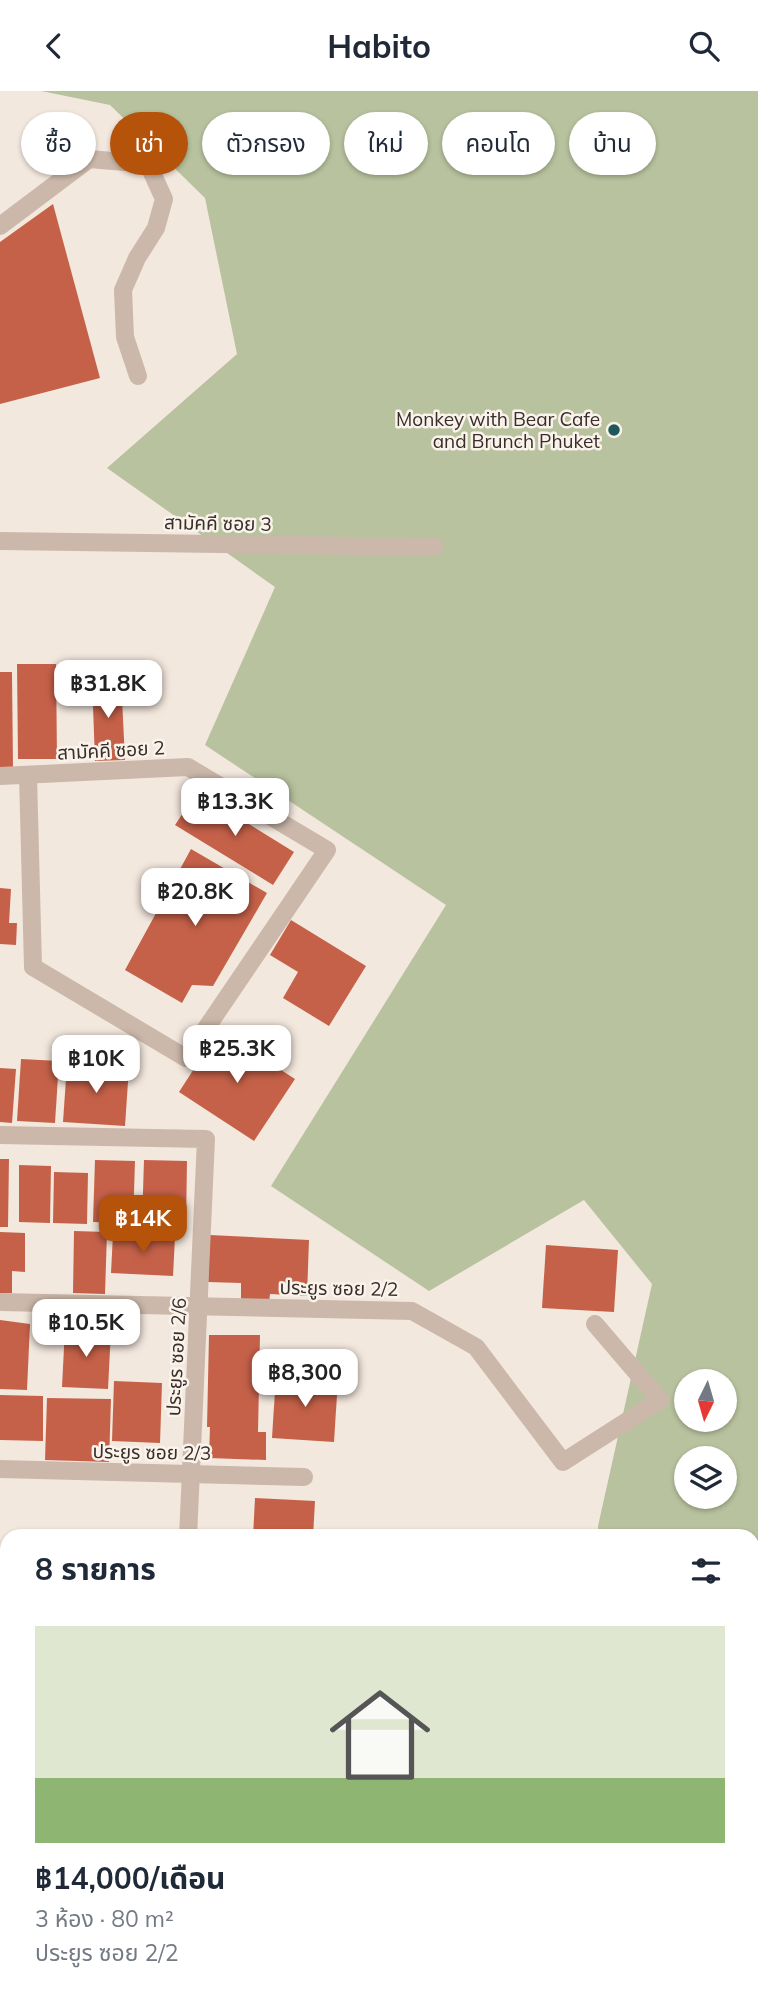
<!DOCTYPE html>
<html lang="th">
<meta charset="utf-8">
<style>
body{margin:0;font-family:Mulish,"Noto Sans Thai",sans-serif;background:#f6f6f7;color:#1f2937;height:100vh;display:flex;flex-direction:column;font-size:26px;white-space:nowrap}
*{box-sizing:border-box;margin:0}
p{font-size:23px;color:#747a83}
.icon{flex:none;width:38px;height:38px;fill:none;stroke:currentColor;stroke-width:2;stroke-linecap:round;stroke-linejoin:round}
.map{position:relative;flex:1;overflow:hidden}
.drawer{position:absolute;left:0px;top:1438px;width:760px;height:471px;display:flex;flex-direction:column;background:#fff;border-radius:21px 21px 0 0;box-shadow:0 2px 5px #0004}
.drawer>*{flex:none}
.guide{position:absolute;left:21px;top:21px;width:718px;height:63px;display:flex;gap:14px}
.needle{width:46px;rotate:185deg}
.fabs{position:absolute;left:674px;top:1278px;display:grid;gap:14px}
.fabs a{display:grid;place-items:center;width:63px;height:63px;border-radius:50%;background:#fff;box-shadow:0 2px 5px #0004;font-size:35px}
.price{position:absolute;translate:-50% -60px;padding:0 16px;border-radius:14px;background:#fff;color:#222;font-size:23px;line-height:46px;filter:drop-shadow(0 2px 4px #0008)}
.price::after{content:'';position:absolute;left:50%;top:42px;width:21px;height:16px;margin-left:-10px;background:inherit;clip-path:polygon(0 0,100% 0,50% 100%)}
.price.selected{background:#b45309;color:#fff}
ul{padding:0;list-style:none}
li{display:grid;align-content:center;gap:14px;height:371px;padding:0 35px}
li+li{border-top:2px solid #e0e1e3}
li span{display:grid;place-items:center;height:217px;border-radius:0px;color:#555}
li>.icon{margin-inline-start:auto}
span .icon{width:126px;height:126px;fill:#fffc;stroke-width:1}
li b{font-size:30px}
h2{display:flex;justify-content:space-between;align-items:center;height:84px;padding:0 35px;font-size:30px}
.pill{padding:0 24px;border-radius:32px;background:#fff;box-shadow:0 2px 5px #0004;font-size:24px;line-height:63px}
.pill.selected{background:#b45309;color:#fff}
header{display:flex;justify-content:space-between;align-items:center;height:91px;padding:0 35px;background:#fff;font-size:32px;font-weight:700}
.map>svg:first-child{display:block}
</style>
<header><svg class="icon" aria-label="back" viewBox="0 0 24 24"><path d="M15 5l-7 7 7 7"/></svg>Habito<svg class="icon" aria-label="search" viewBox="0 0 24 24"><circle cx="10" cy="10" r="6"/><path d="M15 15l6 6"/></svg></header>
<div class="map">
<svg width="758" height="1909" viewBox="0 0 758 1909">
<rect width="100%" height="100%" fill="#f3e8de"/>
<path fill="#b8c29e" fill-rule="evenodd" d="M 41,0 L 758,0 L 758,1603 L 753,1606 L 752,1446 L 598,1445 L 598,1435 L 652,1193 L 584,1109 L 429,1200 L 271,1095 L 446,814 L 205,654 L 275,496 L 107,377 L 237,263 L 205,107 L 110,14 ZM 686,1290 L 724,1290 L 724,1328 L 686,1328 ZM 686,1367 L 724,1367 L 724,1405 L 686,1405 Z"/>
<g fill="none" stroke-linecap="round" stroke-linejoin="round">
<g stroke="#7db0b0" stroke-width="30">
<polyline points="0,1701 7,1702"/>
<polyline points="752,1729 758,1726"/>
</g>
</g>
<g fill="#c66149">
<polygon points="53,113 100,287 0,313 0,151"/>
<polygon points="17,573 56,573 57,668 18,668"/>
<polygon points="0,581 12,581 13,676 0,676"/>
<polygon points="121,587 125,669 95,670 92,588"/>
<polygon points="197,701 294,761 273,794 175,734"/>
<polygon points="191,758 267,802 213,895 192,894 182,912 125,879"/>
<polygon points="0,797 11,798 9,832 17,832 16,854 0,853"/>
<polygon points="291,829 366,875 329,935 283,907 298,881 270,864"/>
<polygon points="219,939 295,988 254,1050 179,1001"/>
<polygon points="21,968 59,970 55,1032 17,1030"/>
<polygon points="67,973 129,976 125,1035 63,1031"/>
<polygon points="0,977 16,978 12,1032 0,1031"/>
<polygon points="0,1068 9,1068 8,1136 0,1136"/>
<polygon points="95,1069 135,1070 133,1132 93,1131"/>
<polygon points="144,1069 187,1070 186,1133 142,1132"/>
<polygon points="19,1074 51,1075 50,1132 19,1131"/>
<polygon points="54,1081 88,1082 87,1133 53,1132"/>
<polygon points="74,1140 107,1141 105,1203 73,1202"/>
<polygon points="0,1141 25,1142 25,1181 12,1180 12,1202 0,1202"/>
<polygon points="113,1143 175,1146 173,1185 111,1182"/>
<polygon points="210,1144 309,1149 307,1205 270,1203 269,1212 241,1211 241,1192 208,1191"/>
<polygon points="546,1154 618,1159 614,1221 542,1217"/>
<polygon points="0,1229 30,1233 27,1299 0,1298"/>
<polygon points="65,1237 111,1239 108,1298 62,1296"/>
<polygon points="209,1244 260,1244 258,1341 266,1341 266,1369 209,1367 210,1336 207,1336"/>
<polygon points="276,1284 338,1288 334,1351 272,1347"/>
<polygon points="114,1290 162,1292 160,1352 112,1350"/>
<polygon points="0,1304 43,1305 43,1350 0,1349"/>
<polygon points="47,1307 111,1308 109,1371 45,1369"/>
<polygon points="255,1407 315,1410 313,1446 253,1446"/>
<polygon points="0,1468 7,1468 6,1512 0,1512"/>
<polygon points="0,1564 7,1565 7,1630 0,1630"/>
<polygon points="0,1802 7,1803 7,1861 3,1894 0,1894"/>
<polygon points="73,1902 121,1902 121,1909 72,1909"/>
<polygon points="138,1902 185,1902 185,1909 137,1909"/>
<polygon points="189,1902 217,1902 216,1909 188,1909"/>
</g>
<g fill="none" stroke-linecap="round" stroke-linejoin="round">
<g stroke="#cbb8aa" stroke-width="18">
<polyline points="0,135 89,68 148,73 164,108 156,137 137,167 123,199 125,246 138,285"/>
<polyline points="0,450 435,456"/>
<polyline points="0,685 188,676 327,759 186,967 33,876 28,684"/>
<polyline points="0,1044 206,1048 188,1446"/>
<polyline points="0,1211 412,1220 476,1256 563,1371 660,1309 595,1233"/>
<polyline points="0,1378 304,1386"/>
<polyline points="0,1542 7,1542"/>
</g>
</g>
<circle fill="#1f5a5b" stroke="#faf3eb" stroke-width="2.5" cx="614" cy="339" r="7"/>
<g text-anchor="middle" stroke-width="5" stroke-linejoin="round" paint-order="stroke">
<g font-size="19" fill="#392e2a" stroke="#faf3eb" text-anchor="end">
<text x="600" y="335">Monkey with Bear Cafe<tspan x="600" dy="22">and Brunch Phuket</tspan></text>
</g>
<g font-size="19" fill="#392e2a" stroke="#faf3eb">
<text transform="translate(218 432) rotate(1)" y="7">สามัคคี ซอย 3</text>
<text transform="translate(111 659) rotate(-3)" y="7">สามัคคี ซอย 2</text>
<text transform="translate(339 1197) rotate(1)" y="7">ประยูร ซอย 2/2</text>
<text transform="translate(176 1266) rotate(-87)" y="7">ประยูร ซอย 2/6</text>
<text transform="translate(152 1361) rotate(1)" y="7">ประยูร ซอย 2/3</text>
</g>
</g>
</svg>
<div class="fabs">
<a><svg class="needle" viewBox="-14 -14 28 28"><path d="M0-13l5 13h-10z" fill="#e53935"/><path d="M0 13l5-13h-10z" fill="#747a83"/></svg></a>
<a><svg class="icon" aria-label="layers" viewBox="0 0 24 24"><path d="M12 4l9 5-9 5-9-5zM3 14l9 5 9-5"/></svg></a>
</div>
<b class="price" style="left:108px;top:629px">฿31.8K</b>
<b class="price" style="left:235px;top:747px">฿13.3K</b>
<b class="price" style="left:195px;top:837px">฿20.8K</b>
<b class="price" style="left:237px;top:994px">฿25.3K</b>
<b class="price" style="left:96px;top:1004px">฿10K</b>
<b class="price selected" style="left:143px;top:1164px">฿14K</b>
<b class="price" style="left:86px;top:1268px">฿10.5K</b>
<b class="price" style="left:305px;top:1318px">฿8,300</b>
<div class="guide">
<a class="pill">ซื้อ</a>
<a class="pill selected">เช่า</a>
<a class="pill">ตัวกรอง</a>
<a class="pill">ใหม่</a>
<a class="pill">คอนโด</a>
<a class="pill">บ้าน</a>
</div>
<section class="drawer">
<h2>8 รายการ<svg class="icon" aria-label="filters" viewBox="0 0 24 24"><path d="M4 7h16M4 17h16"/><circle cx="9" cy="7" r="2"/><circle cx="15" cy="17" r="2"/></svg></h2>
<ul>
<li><span style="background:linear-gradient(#dfe7d0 70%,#8fb573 0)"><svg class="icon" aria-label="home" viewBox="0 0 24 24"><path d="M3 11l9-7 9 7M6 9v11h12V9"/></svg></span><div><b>฿14,000/เดือน</b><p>3 ห้อง · 80 m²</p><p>ประยูร ซอย 2/2</p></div></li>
</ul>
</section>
</div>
